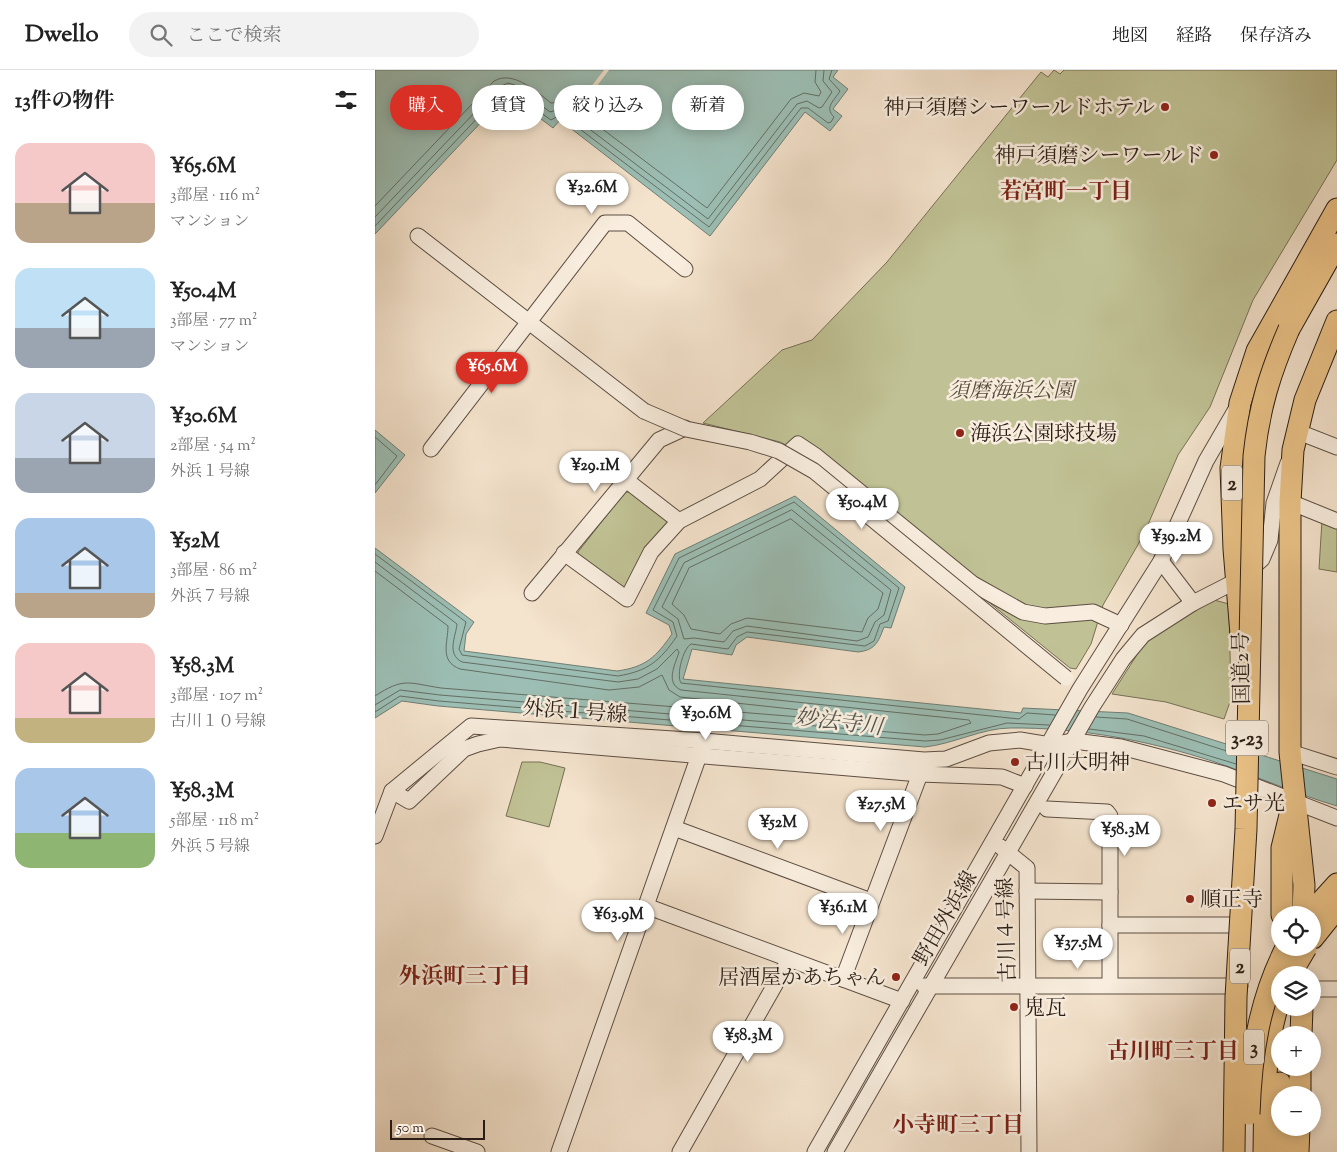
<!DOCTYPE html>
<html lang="ja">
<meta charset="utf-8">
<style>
body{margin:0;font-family:"Sorts Mill Goudy","Noto Serif JP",serif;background:#f2f2f2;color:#222;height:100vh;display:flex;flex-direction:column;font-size:19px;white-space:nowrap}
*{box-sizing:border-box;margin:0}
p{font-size:16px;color:#767676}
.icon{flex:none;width:28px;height:28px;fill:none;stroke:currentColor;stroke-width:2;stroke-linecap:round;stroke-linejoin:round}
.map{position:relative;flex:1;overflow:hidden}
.side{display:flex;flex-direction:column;background:#fff;width:375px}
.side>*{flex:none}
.top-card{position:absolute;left:15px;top:15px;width:475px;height:45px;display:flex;gap:10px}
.controls{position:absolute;left:896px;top:836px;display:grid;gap:10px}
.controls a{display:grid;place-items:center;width:50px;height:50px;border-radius:50%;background:#fff;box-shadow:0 2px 12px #0003;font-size:25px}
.scale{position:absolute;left:15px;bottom:12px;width:95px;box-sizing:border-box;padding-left:5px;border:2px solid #2b1d15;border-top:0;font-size:14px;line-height:18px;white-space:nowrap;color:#2b1d15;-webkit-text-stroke:4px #f8edde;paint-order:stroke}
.price{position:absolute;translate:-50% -42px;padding:0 11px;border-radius:18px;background:#fff;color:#222;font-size:16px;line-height:32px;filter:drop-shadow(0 1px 2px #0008)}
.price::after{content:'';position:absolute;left:50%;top:30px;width:15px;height:11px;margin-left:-8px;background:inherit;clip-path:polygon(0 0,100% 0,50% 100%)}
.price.active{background:#d93025;color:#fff}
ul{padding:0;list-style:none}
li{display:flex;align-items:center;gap:15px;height:125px;padding:0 15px}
li span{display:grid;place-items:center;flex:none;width:140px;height:100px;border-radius:15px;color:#555}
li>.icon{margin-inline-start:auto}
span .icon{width:60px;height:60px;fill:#fffc;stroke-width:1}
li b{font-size:21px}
h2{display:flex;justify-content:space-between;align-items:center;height:60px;padding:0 15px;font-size:21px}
.tag{padding:0 18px;border-radius:22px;background:#fff;box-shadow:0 2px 12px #0003;font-size:18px;line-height:45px}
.tag.active{background:#d93025;color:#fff}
header{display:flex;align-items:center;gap:30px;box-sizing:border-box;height:70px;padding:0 25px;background:#fff;border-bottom:1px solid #e0e0e0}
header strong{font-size:24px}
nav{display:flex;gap:28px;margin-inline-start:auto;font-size:18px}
.search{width:350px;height:45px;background:#f2f2f2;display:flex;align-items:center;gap:12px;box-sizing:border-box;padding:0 18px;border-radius:28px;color:#767676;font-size:19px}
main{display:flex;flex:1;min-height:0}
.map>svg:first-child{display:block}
</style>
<header>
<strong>Dwello</strong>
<div class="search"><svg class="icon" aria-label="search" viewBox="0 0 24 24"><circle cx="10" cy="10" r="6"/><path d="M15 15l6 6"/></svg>ここで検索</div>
<nav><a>地図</a><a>経路</a><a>保存済み</a></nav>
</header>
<main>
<section class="side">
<h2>13件の物件<svg class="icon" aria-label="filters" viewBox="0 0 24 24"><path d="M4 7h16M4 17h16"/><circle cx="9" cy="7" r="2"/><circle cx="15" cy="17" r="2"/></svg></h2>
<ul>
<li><span style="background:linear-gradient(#f6c9c9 60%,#b9a48a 0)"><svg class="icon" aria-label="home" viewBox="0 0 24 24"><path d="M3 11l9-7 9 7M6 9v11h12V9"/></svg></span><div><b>¥65.6M</b><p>3部屋 · 116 m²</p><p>マンション</p></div></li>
<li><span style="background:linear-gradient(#bfe0f5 60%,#9aa5b1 0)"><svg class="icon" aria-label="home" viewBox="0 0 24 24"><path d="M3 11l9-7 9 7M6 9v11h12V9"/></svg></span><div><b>¥50.4M</b><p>3部屋 · 77 m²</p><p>マンション</p></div></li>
<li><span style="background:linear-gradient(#c9d6e8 65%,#9aa5b1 0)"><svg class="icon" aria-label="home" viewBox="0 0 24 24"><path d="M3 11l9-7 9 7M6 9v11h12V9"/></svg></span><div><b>¥30.6M</b><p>2部屋 · 54 m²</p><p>外浜１号線</p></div></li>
<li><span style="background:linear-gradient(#a9c7e8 75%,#b9a48a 0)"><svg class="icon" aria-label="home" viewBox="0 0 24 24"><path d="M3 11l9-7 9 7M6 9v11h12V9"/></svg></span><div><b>¥52M</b><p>3部屋 · 86 m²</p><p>外浜７号線</p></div></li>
<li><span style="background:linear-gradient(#f6c9c9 75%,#c2b280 0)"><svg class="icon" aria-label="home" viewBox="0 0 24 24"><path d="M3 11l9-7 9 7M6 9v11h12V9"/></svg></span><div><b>¥58.3M</b><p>3部屋 · 107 m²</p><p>古川１０号線</p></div></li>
<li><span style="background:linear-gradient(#a9c7e8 65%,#8fb573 0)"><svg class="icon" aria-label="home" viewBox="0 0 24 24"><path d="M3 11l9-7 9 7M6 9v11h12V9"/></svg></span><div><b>¥58.3M</b><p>5部屋 · 118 m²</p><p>外浜５号線</p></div></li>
</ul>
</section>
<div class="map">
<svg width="962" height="1082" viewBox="0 0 962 1082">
<rect width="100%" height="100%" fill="#f4e3cd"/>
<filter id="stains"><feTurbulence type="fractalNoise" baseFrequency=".004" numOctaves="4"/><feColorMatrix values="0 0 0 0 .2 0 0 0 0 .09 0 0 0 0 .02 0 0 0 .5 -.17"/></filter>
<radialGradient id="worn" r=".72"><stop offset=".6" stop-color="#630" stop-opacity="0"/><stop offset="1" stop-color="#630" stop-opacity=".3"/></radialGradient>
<g fill="#c0c295" stroke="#767055">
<polygon points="679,0 685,4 689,0 962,0 962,90 878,230 835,337 803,385 768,466 728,535 716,574 701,599 695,598 436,388 405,372 328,353 407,280 437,270 512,192 666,2 673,7"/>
<polygon points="250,422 256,422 294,452 254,518 247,519 204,486 203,482"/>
<polygon points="947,450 962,458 962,502 944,499"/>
<polygon points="839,530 854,534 856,629 849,649 791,632 737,624 772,569"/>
<polygon points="147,692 165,692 190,698 174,757 131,746"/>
</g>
<g fill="#9cbeb4" stroke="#6f7e74">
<polygon points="0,0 463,0 458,7 473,19 458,39 467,46 455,61 430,42 335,166 185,50 178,58 133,24 0,164"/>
<polygon points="0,360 30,385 0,423"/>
<path d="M 420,426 L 530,517 L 516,558 L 509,557 C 503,573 500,580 483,582 L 372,567 L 361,575 L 357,585 L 317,579 L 308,609 L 646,643 L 648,638 L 753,643 L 962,709 L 962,736 C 921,724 881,706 840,692 C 776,671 703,657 635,658 C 608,658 578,674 550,677 L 63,636 L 27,631 L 0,648 L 0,478 L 99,552 L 91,564 L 89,581 L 242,601 C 271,597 281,587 297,564 L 294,555 L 271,543 L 300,484 Z"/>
</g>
<polygon fill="#f4e3cd" points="229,0 234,0 192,56 188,53"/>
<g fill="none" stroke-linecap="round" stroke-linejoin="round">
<g stroke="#646e64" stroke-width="1">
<path d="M 0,136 L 119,11 C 138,0 161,21 176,33 L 187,32 L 197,36 L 332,138 L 416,29 L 429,23 L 444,26 L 446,22 L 440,12 L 441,0"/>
<polyline points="0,147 124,17 133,13 140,15 175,42 185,39 192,42 333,149 422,34 432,31 444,38 447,37 457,22 448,11 449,0"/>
<path d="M 0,156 L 128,21 L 133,19 L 176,50 L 183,46 L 189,47 L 334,157 L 426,38 L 433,38 L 453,53 L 456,52 L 459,47 C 449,37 459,31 465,21 L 454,9 L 457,0"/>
<polyline points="0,367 22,386 0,415"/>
<polygon points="417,440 516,520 509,545 500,552 493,567 482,571 372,556 358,561 349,572 319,568 309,569 303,549 287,537 309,493"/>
<polygon points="416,449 508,523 503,539 493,548 487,562 372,548 356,554 345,564 316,559 309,545 297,534 314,498"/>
<path d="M 0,484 L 91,552 L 84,579 L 87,585 L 243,606 C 273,601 285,591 302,566 L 298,552 L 278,540 L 304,488 L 419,432 L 524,518 L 513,551 L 505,554 L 499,571 L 490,576 L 372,562 L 362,567 L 353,579 L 316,574 C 308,579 301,605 306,613 L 644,649 L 652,643 L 680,645"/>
<path d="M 0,492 L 82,554 C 81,566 71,584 87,592 L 243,612 L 263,609 L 282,599 L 302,579 L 304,582 C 300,595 290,613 306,620 L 594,650 L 596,653 L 563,664 L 550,665 L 65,625 L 25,620 L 0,635"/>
<path d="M 0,501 L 73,556 C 73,573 64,591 85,599 L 234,620 L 264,617 L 287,605 L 294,620 L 305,627 L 500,648 L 502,651 L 499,653 L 66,618 C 33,613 29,607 0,626"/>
<polyline points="0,642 25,626 64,631 550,671 565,670 632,653 674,655"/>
<polyline points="721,647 752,649 861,684"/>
<polyline points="714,659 769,666 861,694"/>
</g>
<defs>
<g id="minor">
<polyline points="43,166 269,341"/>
<polyline points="921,361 962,377"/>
<polyline points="56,379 230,153 253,153 310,199"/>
<polyline points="251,410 304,451"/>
<polyline points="915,432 962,451"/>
<polyline points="189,483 252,529 276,482 304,451 385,409 423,374 441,386 598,514 648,542 670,546 718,542 746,555"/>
<polyline points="786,491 818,533"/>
<polyline points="157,523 284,370 310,358"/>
<polyline points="915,682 962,697"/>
<polyline points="17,721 34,731 89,679 103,674 125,669 545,704 627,707 650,716"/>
<polyline points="672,739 732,742 735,746 735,915"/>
<polyline points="299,758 496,831"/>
<polyline points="0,766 17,721 96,656 329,671 549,690 571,689 614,673 645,670 675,675 699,671 746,677 849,704 962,748"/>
<polyline points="626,777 652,798 654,1082"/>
<polyline points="652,821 735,822"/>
<polyline points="271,836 527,931"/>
<polyline points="735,855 866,855"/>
<polyline points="468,909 545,704"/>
<polyline points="549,916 865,916"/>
<polyline points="938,919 962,919"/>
<polyline points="57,1066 102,1082"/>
<polyline points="184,1082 327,677"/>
<polyline points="305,1082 414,890"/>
<polyline points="440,1082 705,619 786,491 831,391 860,341"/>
<polyline points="460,1082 717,637 748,589 768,565 818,533 863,510 887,489 895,470 899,433 913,393"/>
</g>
<g id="highway">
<polyline points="914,259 962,174"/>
<polyline points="866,564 859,479 856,398 865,333 882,281 962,139"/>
<polyline points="907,845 907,778 915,745"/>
<polyline points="928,845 929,815 915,682 915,432 918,380 930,330 962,251"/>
<polyline points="934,845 962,814"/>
<polyline points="938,868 962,838"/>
<polyline points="926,965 927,938"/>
<polyline points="905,1013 905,1082"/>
<polyline points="925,1025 925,998"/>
<path d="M 889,1082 C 890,1032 888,977 905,929"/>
<polyline points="923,1082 924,1058"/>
</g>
</defs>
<use href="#minor" stroke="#5d4e43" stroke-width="17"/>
<use href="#highway" stroke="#2b1d15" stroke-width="23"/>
<use href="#minor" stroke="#f8edde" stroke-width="15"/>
<use href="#highway" stroke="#eac286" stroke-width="21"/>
<defs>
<polyline id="minor-bridge" points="269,341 311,359 375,372 404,381 439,401 691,608"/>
<g id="highway-bridge">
<polyline points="915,905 931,878"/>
<path d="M 874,1044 C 876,985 884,931 911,878"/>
<path d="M 859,1082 L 861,927 L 871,759 L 879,386 C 884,338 895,303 914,259"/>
</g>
</defs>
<use href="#minor-bridge" stroke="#5d4e43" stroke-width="17" stroke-linecap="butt"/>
<use href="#highway-bridge" stroke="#2b1d15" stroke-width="23" stroke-linecap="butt"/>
<use href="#minor-bridge" stroke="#f8edde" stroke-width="15"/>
<use href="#highway-bridge" stroke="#eac286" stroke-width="21"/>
</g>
<g fill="#8f2418" stroke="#f8edde" stroke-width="2">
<circle cx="790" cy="37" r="5"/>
<circle cx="839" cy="85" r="5"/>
<circle cx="585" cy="363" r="5"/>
<circle cx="640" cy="692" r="5"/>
<circle cx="837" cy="733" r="5"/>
<circle cx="815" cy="829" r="5"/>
<circle cx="521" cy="907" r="5"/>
<circle cx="639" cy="937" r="5"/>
</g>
<g text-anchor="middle" stroke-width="5" stroke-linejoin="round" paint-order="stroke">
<g fill="#f8edde" stroke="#685b51" stroke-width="1">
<rect x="847" y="395.5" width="20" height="35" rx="4"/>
<rect x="851" y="650.5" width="42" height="35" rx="4"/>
<rect x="855" y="878.5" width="20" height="35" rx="4"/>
<rect x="869" y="959.5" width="20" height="35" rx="4"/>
</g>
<g font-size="20" font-weight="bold" fill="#2b1d15">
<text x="857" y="420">2</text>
<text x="872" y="675">3-23</text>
<text x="865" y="903">2</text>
<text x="879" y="984">3</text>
</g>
<g font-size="21" fill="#2b1d15" stroke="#f8edde" text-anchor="start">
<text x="780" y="44" text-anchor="end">神戸須磨シーワールドホテル</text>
<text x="829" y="92" text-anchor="end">神戸須磨シーワールド</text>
<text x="595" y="370">海浜公園球技場</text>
<text x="650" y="699">古川大明神</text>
<text x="847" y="740">エサ光</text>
<text x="825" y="836">順正寺</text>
<text x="511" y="914" text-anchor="end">居酒屋かあちゃん</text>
<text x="649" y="944">鬼瓦</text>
</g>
<g font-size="21" font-style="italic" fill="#584f3b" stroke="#f8edde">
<text x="636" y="327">須磨海浜公園</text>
</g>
<g font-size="21" fill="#2b1d15" stroke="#f8edde">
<text transform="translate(866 598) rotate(-91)" y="7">国道2号</text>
<text transform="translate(200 641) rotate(4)" y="7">外浜１号線</text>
<text transform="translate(570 848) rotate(-60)" y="7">野田外浜線</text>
<text transform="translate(631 860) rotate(-92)" y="7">古川４号線</text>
</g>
<g font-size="22" font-weight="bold" fill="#7a1f14" stroke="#f8edde">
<text x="691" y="128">若宮町一丁目</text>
<text x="90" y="913">外浜町三丁目</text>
<text x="798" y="988">古川町三丁目</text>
<text x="583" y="1062">小寺町三丁目</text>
</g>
<g font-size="22" font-style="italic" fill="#53554d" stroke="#f8edde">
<text transform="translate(464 651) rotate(7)" y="8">妙法寺川</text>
</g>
</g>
<rect width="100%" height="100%" filter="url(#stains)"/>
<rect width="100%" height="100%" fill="url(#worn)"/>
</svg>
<div class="controls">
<a><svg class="icon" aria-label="locate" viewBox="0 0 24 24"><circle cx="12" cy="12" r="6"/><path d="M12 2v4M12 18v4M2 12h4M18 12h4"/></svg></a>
<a><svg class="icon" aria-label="layers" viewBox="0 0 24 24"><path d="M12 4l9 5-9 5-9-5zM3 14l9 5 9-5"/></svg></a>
<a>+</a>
<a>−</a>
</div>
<div class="scale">50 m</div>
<b class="price" style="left:217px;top:145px">¥32.6M</b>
<b class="price active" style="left:117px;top:324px">¥65.6M</b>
<b class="price" style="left:220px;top:423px">¥29.1M</b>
<b class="price" style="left:487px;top:460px">¥50.4M</b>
<b class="price" style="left:801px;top:494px">¥39.2M</b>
<b class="price" style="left:331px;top:671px">¥30.6M</b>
<b class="price" style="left:506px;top:762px">¥27.5M</b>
<b class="price" style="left:403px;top:780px">¥52M</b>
<b class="price" style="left:750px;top:787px">¥58.3M</b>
<b class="price" style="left:468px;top:865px">¥36.1M</b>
<b class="price" style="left:243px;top:872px">¥63.9M</b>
<b class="price" style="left:703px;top:900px">¥37.5M</b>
<b class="price" style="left:373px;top:993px">¥58.3M</b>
<div class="top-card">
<a class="tag active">購入</a>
<a class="tag">賃貸</a>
<a class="tag">絞り込み</a>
<a class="tag">新着</a>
</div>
</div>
</main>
